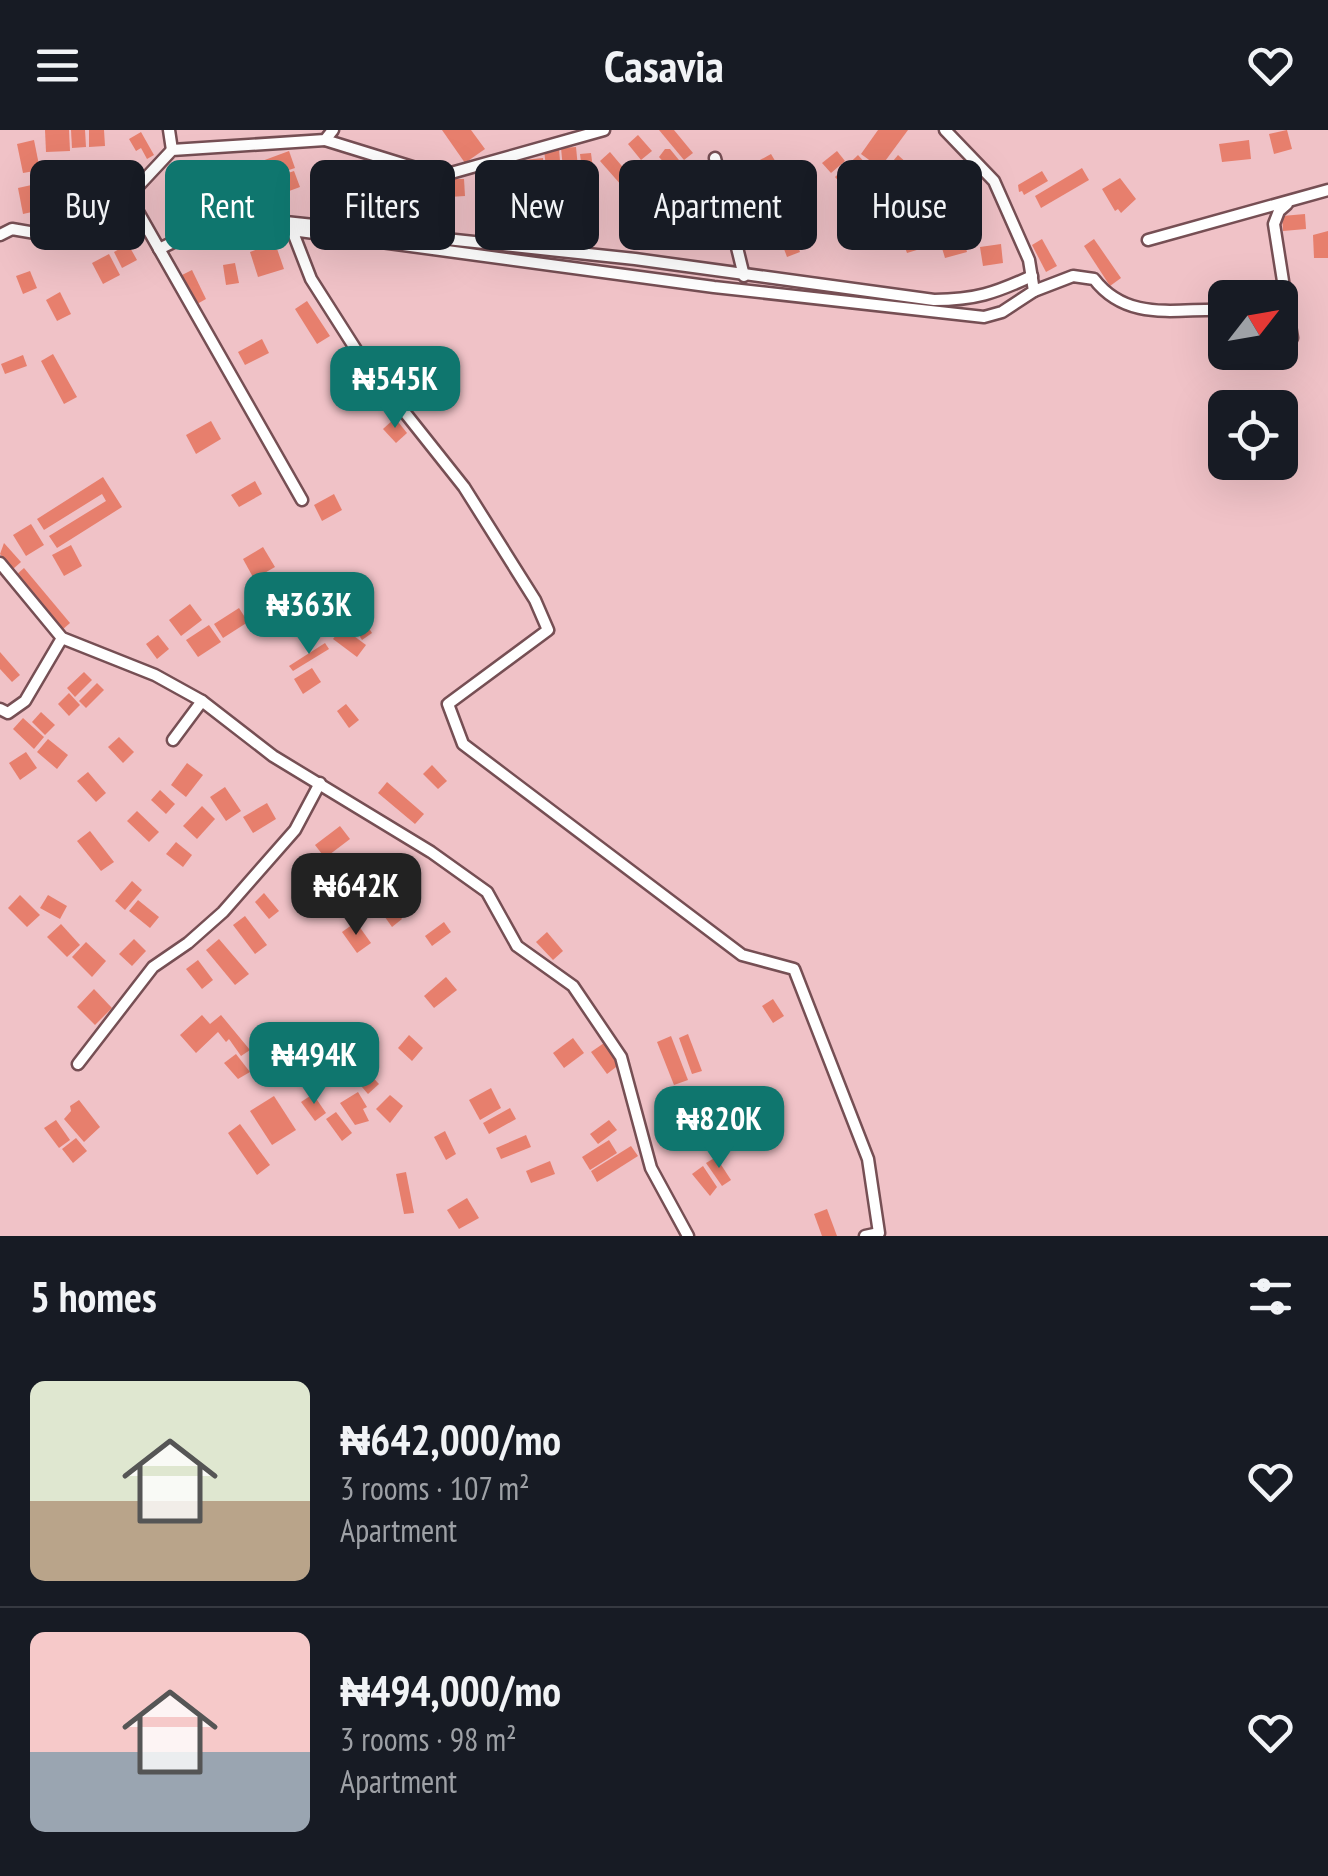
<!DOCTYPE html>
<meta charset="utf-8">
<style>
body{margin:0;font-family:"PT Sans Narrow",sans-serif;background:#242831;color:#f1f3f6;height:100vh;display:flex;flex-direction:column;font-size:38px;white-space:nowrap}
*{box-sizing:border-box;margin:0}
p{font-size:32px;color:#9ea1a6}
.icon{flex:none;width:55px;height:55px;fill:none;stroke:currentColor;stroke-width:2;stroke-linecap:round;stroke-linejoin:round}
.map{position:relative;height:1106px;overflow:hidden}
.sheet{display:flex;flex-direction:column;background:#171b24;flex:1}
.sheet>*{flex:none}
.guide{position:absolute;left:30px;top:30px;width:1270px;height:90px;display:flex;gap:20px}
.needle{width:65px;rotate:59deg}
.tools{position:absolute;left:1208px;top:150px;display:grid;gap:20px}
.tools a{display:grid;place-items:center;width:90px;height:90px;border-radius:15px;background:#171b24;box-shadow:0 10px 40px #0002;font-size:50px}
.price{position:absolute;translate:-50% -85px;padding:0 22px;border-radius:20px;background:#0f766e;color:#fff;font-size:32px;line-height:65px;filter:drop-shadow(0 2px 5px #0008)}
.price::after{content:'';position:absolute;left:50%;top:60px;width:30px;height:22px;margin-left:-15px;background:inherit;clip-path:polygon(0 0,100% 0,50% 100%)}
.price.active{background:#222;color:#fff}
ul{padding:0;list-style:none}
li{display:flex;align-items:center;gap:30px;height:250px;padding:0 30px}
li+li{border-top:2px solid #363941}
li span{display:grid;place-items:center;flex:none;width:280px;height:200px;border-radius:15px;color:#555}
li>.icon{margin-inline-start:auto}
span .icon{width:120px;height:120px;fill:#fffc;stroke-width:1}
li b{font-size:42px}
h2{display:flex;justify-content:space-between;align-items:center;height:120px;padding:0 30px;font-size:42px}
.chip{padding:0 35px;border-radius:15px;background:#171b24;box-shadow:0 10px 40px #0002;font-size:35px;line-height:90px}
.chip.active{background:#0f766e;color:#fff}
header{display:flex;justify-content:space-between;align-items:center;height:130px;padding:0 30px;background:#171b24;font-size:45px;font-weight:700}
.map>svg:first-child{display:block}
</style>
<header><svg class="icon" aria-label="menu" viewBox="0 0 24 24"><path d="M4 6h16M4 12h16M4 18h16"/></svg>Casavia<svg class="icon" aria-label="heart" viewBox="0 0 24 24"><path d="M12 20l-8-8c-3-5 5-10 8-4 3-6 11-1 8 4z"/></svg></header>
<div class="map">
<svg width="1328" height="1106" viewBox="0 0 1328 1106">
<rect width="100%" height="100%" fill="#f0c2c7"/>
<g fill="#e77f6d">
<polygon points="45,0 69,0 70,21 46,22"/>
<polygon points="71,0 85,0 86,17 72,18"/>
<polygon points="89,0 104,0 105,16 89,17"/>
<polygon points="442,0 471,0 485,19 465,33"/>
<polygon points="659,0 674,0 693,23 684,30"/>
<polygon points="878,0 908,0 880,38 861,24"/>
<polygon points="1287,0 1292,19 1274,24 1269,4"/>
<polygon points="141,2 154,25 147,29 141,18 136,21 129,9"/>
<polygon points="638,5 652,21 641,30 628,14"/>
<polygon points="34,10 40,40 23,43 17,14"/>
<polygon points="1249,10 1251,29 1222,32 1219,14"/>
<polygon points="576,17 579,48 564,49 561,18"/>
<polygon points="559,19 561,43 547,45 544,20"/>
<polygon points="665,19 670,19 683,35 673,43 659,27"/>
<polygon points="289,21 295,38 268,47 262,31"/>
<polygon points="837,21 845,31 831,43 822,33"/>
<polygon points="610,22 632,48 622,56 600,31"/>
<polygon points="591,23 594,47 583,49 580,24"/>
<polygon points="771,24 783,44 751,61 740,41"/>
<polygon points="858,25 866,34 842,55 835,47"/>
<polygon points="898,25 910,36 896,52 884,42"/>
<polygon points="543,28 545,48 527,51 524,30"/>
<polygon points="1082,38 1089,50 1041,78 1035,66"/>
<polygon points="294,41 300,57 273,67 267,50"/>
<polygon points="910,41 920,52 906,66 896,56"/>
<polygon points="1042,41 1048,51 1024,65 1022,61 1019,62 1018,55"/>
<polygon points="862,43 871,53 856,66 847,56"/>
<polygon points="1120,48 1136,69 1121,83 1118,79 1115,81 1102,59"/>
<polygon points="449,49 464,49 465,66 449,67"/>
<polygon points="926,49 939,62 921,82 907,69"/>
<polygon points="798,50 803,61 771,73 766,62"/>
<polygon points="242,51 245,70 222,74 218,55"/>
<polygon points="36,54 41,80 23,84 18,58"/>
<polygon points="207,56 217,74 206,80 196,62"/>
<polygon points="622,61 647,63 645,91 620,89"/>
<polygon points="195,68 200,85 182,90 177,73"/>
<polygon points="765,70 775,113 763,115 754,72"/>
<polygon points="903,70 914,81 901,94 890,83"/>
<polygon points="748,71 758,116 746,119 736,74"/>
<polygon points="722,74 727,95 698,101 694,81"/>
<polygon points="966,78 967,96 947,98 946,79"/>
<polygon points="649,83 663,83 663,110 649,109"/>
<polygon points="1305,84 1306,99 1283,101 1282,86"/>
<polygon points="692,85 699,109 682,113 676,89"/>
<polygon points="791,98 800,122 787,127 778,103"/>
<polygon points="920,100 922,106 929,104 933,115 907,123 903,112 908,111 906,104"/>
<polygon points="1328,101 1328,128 1314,128 1313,105"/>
<polygon points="961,102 967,122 945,128 939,108"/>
<polygon points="1042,109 1057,136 1046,142 1032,115"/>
<polygon points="1094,109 1121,148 1110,156 1084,116"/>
<polygon points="275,113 284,139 258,147 250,122"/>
<polygon points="128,114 137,130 122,138 114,122"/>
<polygon points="1001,114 1003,133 983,136 980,117"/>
<polygon points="109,124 120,145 103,154 92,133"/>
<polygon points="235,133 239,153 226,155 223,135"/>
<polygon points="192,140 206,169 197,174 182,145"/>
<polygon points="30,141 37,158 23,164 16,146"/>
<polygon points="1274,158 1278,168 1246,168 1245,160"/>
<polygon points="60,162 71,184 57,191 46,170"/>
<polygon points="307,171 330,206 317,214 295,179"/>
<polygon points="262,209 269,223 245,235 238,222"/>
<polygon points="53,224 77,267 64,274 41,231"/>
<polygon points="23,225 27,236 5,244 1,234"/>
<polygon points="395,288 407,303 396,313 383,299"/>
<polygon points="211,291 221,309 196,324 186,305"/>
<polygon points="103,347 122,377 57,418 49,406 106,371 102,364 44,400 37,389"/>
<polygon points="255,351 262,364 239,377 231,365"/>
<polygon points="334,364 342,380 322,391 314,375"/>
<polygon points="31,394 44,415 26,426 13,405"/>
<polygon points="4,413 21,432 13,439 0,424"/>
<polygon points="71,415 82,436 64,446 52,425"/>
<polygon points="263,417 275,437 254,449 243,429"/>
<polygon points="24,438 70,493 62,500 16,445"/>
<polygon points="315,451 324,467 305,479 296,462"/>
<polygon points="190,474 202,490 181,506 169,490"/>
<polygon points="239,478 248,492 223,508 214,494"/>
<polygon points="361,486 372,503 362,510 351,492"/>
<polygon points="209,495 221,512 198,527 186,510"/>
<polygon points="342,497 366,515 357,527 333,509"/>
<polygon points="158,505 169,519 157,529 146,514"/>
<polygon points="325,513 329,519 293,541 289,536"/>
<polygon points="0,522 20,545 12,552 0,539"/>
<polygon points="312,538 321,552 303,564 294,549"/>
<polygon points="84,542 92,550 75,567 67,558"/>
<polygon points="97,553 104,560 86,578 79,571"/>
<polygon points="69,563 80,575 69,586 58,574"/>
<polygon points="346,574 359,590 349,598 337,581"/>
<polygon points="41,582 55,595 45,605 32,592"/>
<polygon points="23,588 44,607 34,619 13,599"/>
<polygon points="119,607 134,622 123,633 108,617"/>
<polygon points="48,609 68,625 57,639 37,622"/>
<polygon points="26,622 37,638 20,650 9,633"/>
<polygon points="187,633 203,645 186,667 171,655"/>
<polygon points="432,635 447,651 438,659 423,644"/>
<polygon points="88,642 106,663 96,672 77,651"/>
<polygon points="387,652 424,684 415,694 378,663"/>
<polygon points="225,657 241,681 226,691 210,667"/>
<polygon points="160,660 175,674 166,684 151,670"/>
<polygon points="267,673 276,689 253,703 243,687"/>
<polygon points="202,676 215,689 197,709 183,696"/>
<polygon points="137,681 159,702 149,712 127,691"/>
<polygon points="340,696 350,709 325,728 315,715"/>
<polygon points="90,701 114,732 101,741 77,711"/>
<polygon points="176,712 192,725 183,737 166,724"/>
<polygon points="319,750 330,767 305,783 294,767"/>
<polygon points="132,751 142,760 125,780 115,771"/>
<polygon points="264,763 279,781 269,789 255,772"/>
<polygon points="20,765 40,785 27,797 8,778"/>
<polygon points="48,765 67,776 60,789 40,778"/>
<polygon points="385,766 402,789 392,797 375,773"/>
<polygon points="138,770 159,787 150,798 129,781"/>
<polygon points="245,786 267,815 255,824 233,795"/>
<polygon points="356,792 371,813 357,823 342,802"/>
<polygon points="444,792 451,802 432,816 425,806"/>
<polygon points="61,794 80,815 67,827 47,807"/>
<polygon points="547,802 563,821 553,830 536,812"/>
<polygon points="134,809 146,821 132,836 119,824"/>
<polygon points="219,809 249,844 235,855 206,820"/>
<polygon points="86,812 106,831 92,847 72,827"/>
<polygon points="198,830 213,850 202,859 186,839"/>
<polygon points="446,847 457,860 434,878 424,866"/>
<polygon points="94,859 112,878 95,895 77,877"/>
<polygon points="773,869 784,886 773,893 762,876"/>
<polygon points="202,885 210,894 221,885 250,920 241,926 229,909 226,912 218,902 196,923 180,905"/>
<polygon points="688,904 702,941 692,944 679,908"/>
<polygon points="409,905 423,918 412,931 398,918"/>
<polygon points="671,906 688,950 674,955 657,912"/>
<polygon points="573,908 584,923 564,938 553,923"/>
<polygon points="345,909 364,931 354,940 334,918"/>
<polygon points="604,913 620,934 607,944 591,922"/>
<polygon points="236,924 250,942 238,949 224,933"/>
<polygon points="366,940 379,954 368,964 355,949"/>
<polygon points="491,958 501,978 480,990 469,970"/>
<polygon points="358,962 367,977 363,979 369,991 355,995 340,973"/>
<polygon points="313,964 326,983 315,991 301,972"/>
<polygon points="390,965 403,976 390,993 376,979"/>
<polygon points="274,966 296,1000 272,1015 250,981"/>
<polygon points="79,970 100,997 84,1012 64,989 71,981 70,976"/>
<polygon points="510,978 516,989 489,1004 483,993"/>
<polygon points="336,982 352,1003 342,1011 326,989"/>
<polygon points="56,990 70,1010 59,1018 44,998"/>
<polygon points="609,990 617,1000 598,1014 590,1004"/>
<polygon points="240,994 270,1035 257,1045 228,1003"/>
<polygon points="445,1001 456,1024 446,1030 434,1007"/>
<polygon points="526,1005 531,1017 501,1029 496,1018"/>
<polygon points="76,1008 87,1021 73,1033 62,1019"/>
<polygon points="609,1010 617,1023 590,1040 582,1027"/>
<polygon points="631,1016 638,1026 597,1052 591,1041"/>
<polygon points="716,1027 731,1050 722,1056 706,1033"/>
<polygon points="550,1031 555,1044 531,1053 526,1041"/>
<polygon points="703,1036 717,1057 710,1066 692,1044"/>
<polygon points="406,1042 414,1083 404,1084 396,1044"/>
<polygon points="467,1068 479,1088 459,1099 447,1080"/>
<polygon points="827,1079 837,1106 822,1106 814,1084"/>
</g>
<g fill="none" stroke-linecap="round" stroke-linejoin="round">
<defs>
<g id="street">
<polyline points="169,0 172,20"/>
<polyline points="325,10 422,40 451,43 604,0"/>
<polyline points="715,28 744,146"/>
<polyline points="129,66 302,370"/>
<polyline points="1287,74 1279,81 1274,94 1292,208"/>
<polyline points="0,105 12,99 41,104 129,66 172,20 325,10 333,0"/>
<polyline points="1148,110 1328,60"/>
<path d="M 159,119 L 213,93 L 276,91 L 635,129 L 934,170 C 975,170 995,163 1032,146"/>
<path d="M 1034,161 L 1073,146 L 1094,149 C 1128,193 1177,178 1225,180"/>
<polyline points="0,433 62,508 155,545 202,571 273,626 431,722 487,762 517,816 573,856 621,927 651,1038 688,1106"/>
<polyline points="0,579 8,583 25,571 62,508"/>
<polyline points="173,610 202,571"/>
<polyline points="78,934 153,837 188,813 223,782 295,700 320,653"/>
<polyline points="865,1106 879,1103 868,1029 794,839 742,825 463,614 448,574 548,500 535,470 464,357 360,226 311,149 292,100 714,157 984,187 1002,182 1034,161 1029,130 994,51 945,0"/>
</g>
</defs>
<use href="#street" stroke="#764f54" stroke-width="15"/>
<use href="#street" stroke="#fff" stroke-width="10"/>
</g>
</svg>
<div class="tools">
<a><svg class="needle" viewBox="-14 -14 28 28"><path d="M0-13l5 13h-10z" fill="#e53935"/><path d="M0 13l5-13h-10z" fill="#9ea1a6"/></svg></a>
<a><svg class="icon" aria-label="locate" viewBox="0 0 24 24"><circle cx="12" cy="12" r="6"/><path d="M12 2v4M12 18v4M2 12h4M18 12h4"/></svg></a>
</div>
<b class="price" style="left:395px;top:301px">₦545K</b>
<b class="price" style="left:309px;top:527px">₦363K</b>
<b class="price active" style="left:356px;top:808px">₦642K</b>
<b class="price" style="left:314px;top:977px">₦494K</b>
<b class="price" style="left:719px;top:1041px">₦820K</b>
<div class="guide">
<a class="chip">Buy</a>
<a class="chip active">Rent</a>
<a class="chip">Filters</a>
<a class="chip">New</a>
<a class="chip">Apartment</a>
<a class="chip">House</a>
</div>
</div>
<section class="sheet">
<h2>5 homes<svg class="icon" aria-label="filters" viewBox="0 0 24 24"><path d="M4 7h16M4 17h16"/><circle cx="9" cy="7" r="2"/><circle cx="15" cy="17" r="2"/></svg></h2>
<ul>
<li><span style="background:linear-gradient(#dfe7d0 60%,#b9a48a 0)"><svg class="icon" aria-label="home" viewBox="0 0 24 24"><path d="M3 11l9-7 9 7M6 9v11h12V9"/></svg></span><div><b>₦642,000/mo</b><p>3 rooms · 107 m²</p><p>Apartment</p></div><svg class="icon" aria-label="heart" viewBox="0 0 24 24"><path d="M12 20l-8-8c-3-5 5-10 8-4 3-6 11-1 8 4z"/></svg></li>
<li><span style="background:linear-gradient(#f6c9c9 60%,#9aa5b1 0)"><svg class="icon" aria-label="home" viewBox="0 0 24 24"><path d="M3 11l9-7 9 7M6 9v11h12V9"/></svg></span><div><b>₦494,000/mo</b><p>3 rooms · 98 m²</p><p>Apartment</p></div><svg class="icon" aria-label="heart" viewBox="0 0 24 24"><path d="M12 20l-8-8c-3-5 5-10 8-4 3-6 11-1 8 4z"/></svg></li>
</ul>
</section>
